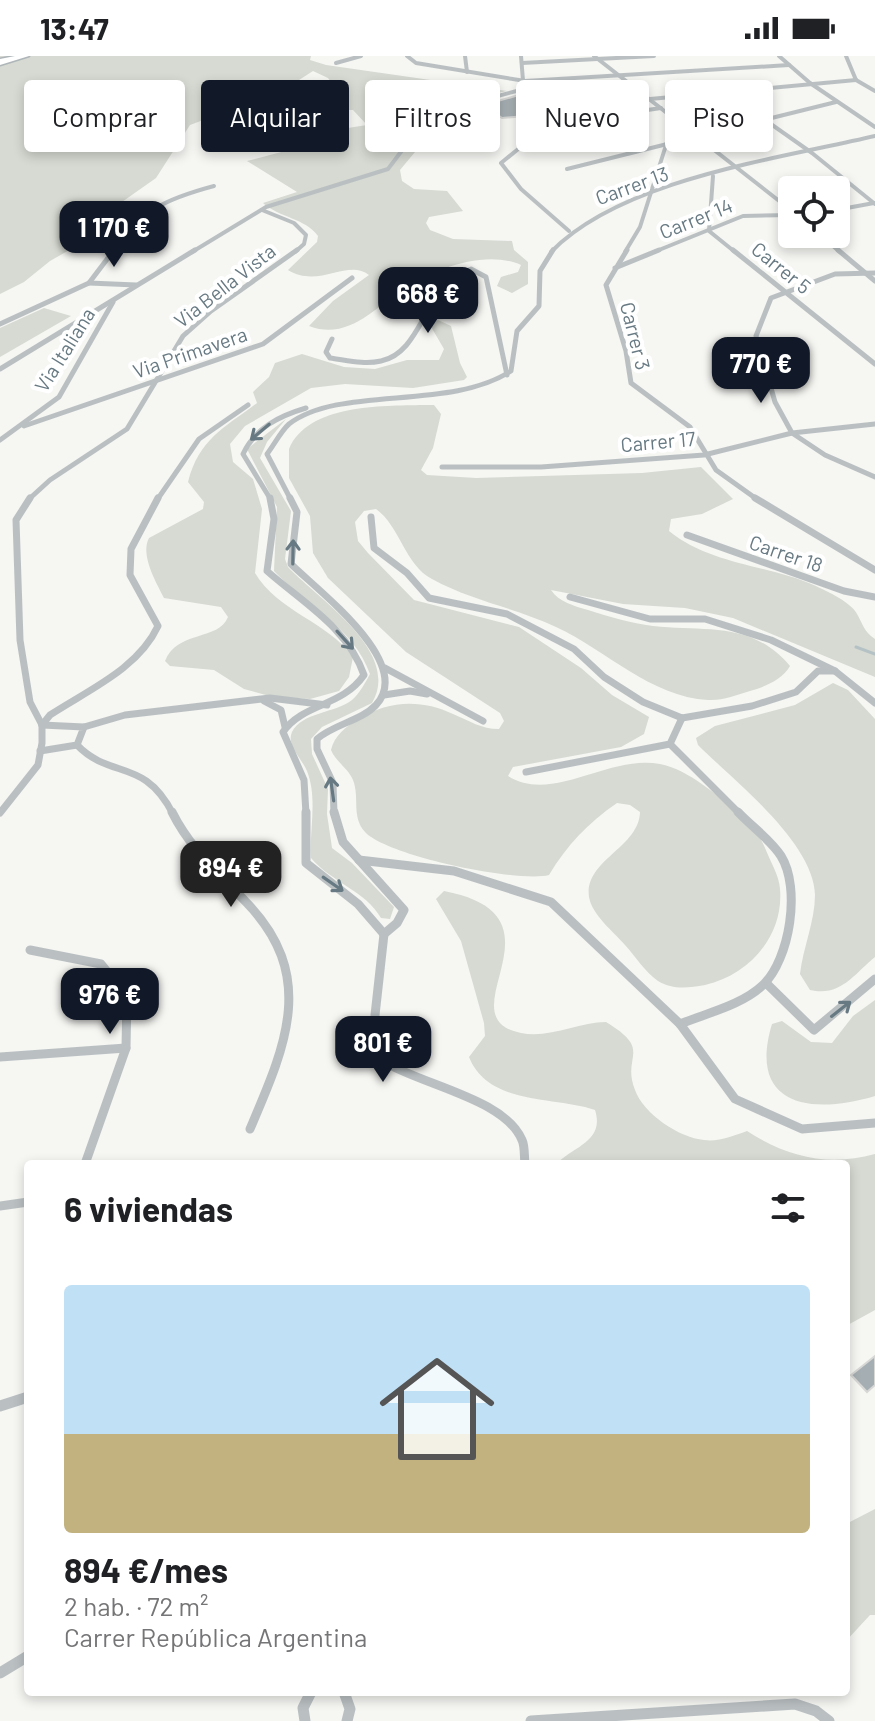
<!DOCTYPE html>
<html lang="es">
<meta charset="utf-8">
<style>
body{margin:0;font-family:Barlow,sans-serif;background:#f2f2f2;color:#202124;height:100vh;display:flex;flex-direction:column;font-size:30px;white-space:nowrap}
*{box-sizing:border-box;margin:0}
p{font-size:26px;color:#757577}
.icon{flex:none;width:44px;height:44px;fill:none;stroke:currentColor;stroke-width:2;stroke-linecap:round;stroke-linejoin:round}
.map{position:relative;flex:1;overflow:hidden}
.side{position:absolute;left:24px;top:1104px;width:826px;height:536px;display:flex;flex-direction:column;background:#fff;border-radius:8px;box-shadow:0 4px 12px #0003}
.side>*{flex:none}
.banner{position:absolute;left:24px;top:24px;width:828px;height:72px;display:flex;gap:16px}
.tools{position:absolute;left:778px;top:120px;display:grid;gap:16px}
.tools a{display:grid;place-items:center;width:72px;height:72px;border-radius:8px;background:#fff;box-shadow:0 4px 12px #0003;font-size:40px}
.price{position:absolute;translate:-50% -68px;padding:0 18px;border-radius:16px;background:#111827;color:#fff;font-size:26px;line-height:52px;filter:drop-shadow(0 2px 4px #0008)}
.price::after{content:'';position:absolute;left:50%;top:48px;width:24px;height:18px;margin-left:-12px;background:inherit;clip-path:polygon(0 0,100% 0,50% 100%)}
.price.selected{background:#222;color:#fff}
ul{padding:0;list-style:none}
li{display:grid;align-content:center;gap:16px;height:424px;padding:0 40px}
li+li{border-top:2px solid #e0e0e0}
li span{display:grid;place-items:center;height:248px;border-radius:8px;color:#555}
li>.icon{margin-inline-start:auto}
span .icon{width:144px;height:144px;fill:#fffc;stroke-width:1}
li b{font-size:34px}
h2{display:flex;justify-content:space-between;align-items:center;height:96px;padding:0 40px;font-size:34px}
.chip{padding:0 28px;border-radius:8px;background:#fff;box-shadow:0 4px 12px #0003;font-size:28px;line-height:72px}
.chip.selected{background:#111827;color:#fff}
.status{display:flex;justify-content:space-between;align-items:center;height:56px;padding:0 40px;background:#fff;direction:ltr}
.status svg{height:22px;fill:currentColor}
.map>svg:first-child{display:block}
</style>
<div class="status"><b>13:47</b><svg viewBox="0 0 49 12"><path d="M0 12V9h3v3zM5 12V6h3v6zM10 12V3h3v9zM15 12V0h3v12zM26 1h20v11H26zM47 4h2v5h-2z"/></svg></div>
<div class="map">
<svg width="875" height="1665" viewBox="0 0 875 1665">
<rect width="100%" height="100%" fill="#f6f6f3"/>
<g fill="#d6dad2">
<path d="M 0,0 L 311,0 L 310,4 L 326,9 L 507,35 L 469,43 L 476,49 C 456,53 423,65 417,87 L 425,92 L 415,96 L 400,114 L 402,125 L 414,133 L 447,135 L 463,155 L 429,161 L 426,167 L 430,174 L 453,183 L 512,185 L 514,194 L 528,206 L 528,228 L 512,237 L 497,230 L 501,221 L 518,216 L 521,209 C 485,193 434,213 403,233 C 375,252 348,285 309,270 L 333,245 L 369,219 C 348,202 319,233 288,214 L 317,186 L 318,180 C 305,162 280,162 263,147 L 297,136 L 247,105 L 289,94 L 301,82 L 316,77 L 367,69 L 353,54 L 339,54 L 345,45 L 328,22 L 313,15 L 299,24 L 289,55 L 230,54 L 190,69 L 156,122 L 112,153 L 85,185 L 50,205 L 24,226 L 0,238 Z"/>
<polygon points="44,252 71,260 0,301 0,272"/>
<path d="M 438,264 L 451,270 L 460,307 L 467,321 L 464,324 L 413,332 L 345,328 L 311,332 L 245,370 L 230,388 L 233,406 L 253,423 L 262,453 L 255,517 C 277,555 328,566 353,601 L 349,621 L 339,635 L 310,643 L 273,641 L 244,633 L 214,614 L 170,610 L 165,605 C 177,574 219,585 228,561 L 221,551 L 164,542 C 156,526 140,499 149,482 L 203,453 L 204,446 L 188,426 C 199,383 224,372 257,347 L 253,336 L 269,321 L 275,307 L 302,298 L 344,311 L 375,313 L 407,304 L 439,304 L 444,293 L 430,269 Z"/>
<path d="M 423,349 L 434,349 L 441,358 L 433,392 L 421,414 L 427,419 L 476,422 L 642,417 L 701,411 L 733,443 L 702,458 L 671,463 L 669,475 C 711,509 769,509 816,530 C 828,536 851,546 857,558 C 863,568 864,576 875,583 L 875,621 L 733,562 L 685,552 L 623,548 L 551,534 C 559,546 574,550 588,554 C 609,561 631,567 653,570 C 704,576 751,564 790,610 C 782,624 764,631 750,635 C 736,639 722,645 708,644 C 651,641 606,594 556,571 C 516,552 472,545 432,523 C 405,509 400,470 376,453 L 364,455 L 355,466 L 358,485 L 368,497 L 414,544 L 519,571 L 581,612 L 612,639 L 649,661 L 644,678 L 621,691 L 513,711 L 508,720 C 552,748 609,698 660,708 C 688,713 719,741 742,759 C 755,768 762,785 768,799 C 773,811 779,820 780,833 C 784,880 749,919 705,929 C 688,932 673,934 658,925 C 645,916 636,901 625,889 C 614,876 592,859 589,841 C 584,804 639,792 640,756 L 630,749 L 617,747 C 588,767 567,789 549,819 C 518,827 387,800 365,776 C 351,760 360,742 353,724 C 348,712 336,706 331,694 C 334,680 346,670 359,663 C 388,644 422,643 453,658 C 470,665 481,673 499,673 L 504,665 L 500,657 L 406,596 L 328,522 L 313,497 L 310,460 L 289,422 L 289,393 C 308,348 382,350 423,349 Z"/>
<path d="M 286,363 L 267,386 L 260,402 L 291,455 L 285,503 L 288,511 C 319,544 402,596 372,647 L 322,671 L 311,683 L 312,698 L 328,733 L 327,758 L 332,792 L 352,807 L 394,851 L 390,863 L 381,862 C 366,835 331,826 311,802 C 309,775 318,743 307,715 C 302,703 286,689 292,676 C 302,656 336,657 352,644 C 360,637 365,627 370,618 C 354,572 306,549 274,515 L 277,451 L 247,393 Z"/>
<path d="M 833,627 L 848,634 L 875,663 L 875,901 C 854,918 841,941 810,934 L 800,918 C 803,892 815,865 815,839 C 814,786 733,724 698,689 L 696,682 L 715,670 L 795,649 Z"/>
<path d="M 444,835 C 575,860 442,961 521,977 C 549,983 578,966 606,966 C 654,995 621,999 635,1034 C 643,1057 679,1082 704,1084 C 719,1086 733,1080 747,1075 C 787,1101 828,1111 875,1098 L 875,1254 L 846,1270 L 846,1108 L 556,1108 C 574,1090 605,1085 595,1054 C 554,1040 489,1050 469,1001 L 485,980 L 484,967 L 461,885 L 436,843 Z"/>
<path d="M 875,944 L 875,1040 C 812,1059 747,1051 772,968 L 782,965 L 811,986 L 832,987 L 853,960 Z"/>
<polygon points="875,1453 875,1559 870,1559 846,1585 846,1468"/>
</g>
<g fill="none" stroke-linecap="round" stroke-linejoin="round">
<polyline stroke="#b5c2c5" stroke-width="3" points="856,591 875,598"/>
</g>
<g fill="#a5aeb2" stroke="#d7d7d5" stroke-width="2">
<polygon points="519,39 526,60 502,62 484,49"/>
<polygon points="875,1300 875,1329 867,1336 851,1319"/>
</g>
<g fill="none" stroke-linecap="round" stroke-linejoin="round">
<defs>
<polygon id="secondary" points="15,0 29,0 0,9 0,3"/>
</defs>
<use href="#secondary" stroke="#afb6b9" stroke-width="3"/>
<g stroke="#bac0c2" stroke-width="4">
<polyline points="407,0 416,7 525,25 789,9"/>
<polyline points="465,0 467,16"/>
<polyline points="521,0 524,37 535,74 528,85 501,107 521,133 569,175"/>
<polyline points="594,0 792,155"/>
<polyline points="779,0 810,27 875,71"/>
<polyline points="846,0 856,24"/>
<polyline points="336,7 361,0"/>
<polyline points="522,7 654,0"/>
<polyline points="856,24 875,35"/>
<polyline points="724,35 812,97 875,148"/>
<polyline points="650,43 856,24"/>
<polyline points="567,66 661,52"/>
<polyline points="567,113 836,46"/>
<polyline points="713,120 709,175 735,196"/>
<polyline points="262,154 294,167 306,179 304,188 295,196"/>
<polyline points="836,154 874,147"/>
<polyline points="819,178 840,196"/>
<path d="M 113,196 C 145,153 162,144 214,130"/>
<polyline points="192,196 266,151 388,113 419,72 445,54 524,33"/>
<path d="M 551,196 C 622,123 778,103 875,80"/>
<polyline points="625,196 640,171 667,86"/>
<polyline points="654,196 743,160 792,159"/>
</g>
<g stroke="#bac0c2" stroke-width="5">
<polyline points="627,194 606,229 626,295 631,327 690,371 716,414 758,444"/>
<polyline points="733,194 875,308"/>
<polyline points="838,194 875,225"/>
<polyline points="615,212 659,194"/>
<polyline points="875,217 835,218 771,242 756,280 775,346 792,377 825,399 875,421"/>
<polyline points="89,227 136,229"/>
<polyline points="0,268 89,227 114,194"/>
<path d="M 332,283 L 326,296 L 330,302 C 346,304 364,309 381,305 C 424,296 423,229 471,213 L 486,221 L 507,319"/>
<polyline points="0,313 195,194"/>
<polyline points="24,370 263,288 352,222"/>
<polyline points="0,384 59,341 113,246"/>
<polyline points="442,411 541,411 704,399 792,377 875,368"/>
<polyline points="28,444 50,424 127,373 183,280 211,255 297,194"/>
<polyline points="157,444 199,383 248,349"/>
<path d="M 271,444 L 243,398 C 255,372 279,360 306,352"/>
<path d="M 291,444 L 267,398 C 274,389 281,375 289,368 C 340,329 450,355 511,315 L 517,275 L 539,250 L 540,215 L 553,194"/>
</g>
<g stroke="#bac0c2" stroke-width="7">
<path d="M 270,442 L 274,463 L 267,515 C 302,546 348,572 364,619 C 342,651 303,647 283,676 L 304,724 L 306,758"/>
<path d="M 290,442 L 297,456 L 291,508 C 318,535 415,607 376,649 C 361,665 334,668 317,683 L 317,693 L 333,727 L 334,758"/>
<polyline points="755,442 875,514"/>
<polyline points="371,461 374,492 407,517 429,542 507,558 574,593 604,621 643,646 682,662 752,650 796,636 818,615 835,615"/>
<polyline points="687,479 844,535 875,541"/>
<polyline points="570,541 650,563 705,563 771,584 835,615 875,647"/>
<polyline points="385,612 483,665"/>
<polyline points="384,639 410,635 427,638"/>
<polyline points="264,645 281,654 285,671"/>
<path d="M 42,669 L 50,659 C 88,634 138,613 158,570 L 130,519 L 131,493 L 158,442"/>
<polyline points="84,671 125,659 270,642 327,649"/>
<polyline points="670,688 740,758"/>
<path d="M 77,689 C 111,724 144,701 173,758"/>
<polyline points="40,695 77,689 84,671 42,669"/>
<polyline points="526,716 670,688 682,662"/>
<polyline points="0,757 38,709 42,687 42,669 30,646 20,584 16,464 30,442"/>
</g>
<g stroke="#bac0c2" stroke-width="9">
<path d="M 172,756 C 191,794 218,816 246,846 C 318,920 285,991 250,1073"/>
<polyline points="306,756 306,807 358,848 384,878"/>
<polyline points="334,756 343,786 404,854 397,867 384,878"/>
<polyline points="359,804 454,815 551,846 680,968 735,1043 802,1073 875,1067"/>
<path d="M 384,878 L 375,959 L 379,1002 C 417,1029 504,1041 522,1084 C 525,1090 524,1100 525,1108"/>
<polyline points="30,894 101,908 127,940 126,992 85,1108"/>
<polyline points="766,927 814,974 875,923"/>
<path d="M 680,968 C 707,957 742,949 763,929 C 790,903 801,832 781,800 C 771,784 751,770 738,756"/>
<polyline points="0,1001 126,992"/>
<polyline points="0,1150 28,1146"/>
</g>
<g stroke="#bac0c2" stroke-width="11">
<polyline points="0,1350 28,1341"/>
<polyline points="0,1617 28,1600"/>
<polyline points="344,1636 350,1653 347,1665"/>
<polyline points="305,1665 303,1652 311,1636"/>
<polyline points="531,1665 795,1648 816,1655 829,1665"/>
</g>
<use href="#secondary" fill="#fff" fill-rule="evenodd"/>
</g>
<defs><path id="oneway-shaft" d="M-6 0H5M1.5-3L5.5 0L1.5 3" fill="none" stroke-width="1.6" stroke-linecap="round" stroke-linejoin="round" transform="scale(2)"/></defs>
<g stroke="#677982">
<use href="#oneway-shaft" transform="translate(260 376) rotate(140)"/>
<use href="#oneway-shaft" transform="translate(293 496) rotate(-89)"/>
<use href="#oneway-shaft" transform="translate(345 584) rotate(48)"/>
<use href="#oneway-shaft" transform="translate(332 733) rotate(-98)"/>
<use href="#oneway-shaft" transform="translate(333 828) rotate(35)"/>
<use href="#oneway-shaft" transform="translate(841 953) rotate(-38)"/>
</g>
<g text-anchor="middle" stroke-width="8" stroke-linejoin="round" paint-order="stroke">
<g font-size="20" fill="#677982" stroke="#fff">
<text transform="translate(632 130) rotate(-20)" y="7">Carrer 13</text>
<text transform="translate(696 163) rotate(-22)" y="7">Carrer 14</text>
<text transform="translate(781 212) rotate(39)" y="7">Carrer 5</text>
<text transform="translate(225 230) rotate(-38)" y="7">Via Bella Vista</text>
<text transform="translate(635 280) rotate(76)" y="7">Carrer 3</text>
<text transform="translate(65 294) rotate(-58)" y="7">Via Italiana</text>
<text transform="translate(190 297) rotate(-19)" y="7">Via Primavera</text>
<text transform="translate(658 386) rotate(-5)" y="7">Carrer 17</text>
<text transform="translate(786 498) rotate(19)" y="7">Carrer 18</text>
</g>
</g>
</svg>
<div class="tools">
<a><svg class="icon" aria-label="locate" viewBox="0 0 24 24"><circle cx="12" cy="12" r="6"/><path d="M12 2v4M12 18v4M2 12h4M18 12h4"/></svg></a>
</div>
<b class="price" style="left:114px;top:213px">1 170 €</b>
<b class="price" style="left:428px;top:279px">668 €</b>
<b class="price" style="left:761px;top:349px">770 €</b>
<b class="price selected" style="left:231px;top:853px">894 €</b>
<b class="price" style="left:110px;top:980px">976 €</b>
<b class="price" style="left:383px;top:1028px">801 €</b>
<div class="banner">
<a class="chip">Comprar</a>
<a class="chip selected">Alquilar</a>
<a class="chip">Filtros</a>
<a class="chip">Nuevo</a>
<a class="chip">Piso</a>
</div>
<section class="side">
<h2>6 viviendas<svg class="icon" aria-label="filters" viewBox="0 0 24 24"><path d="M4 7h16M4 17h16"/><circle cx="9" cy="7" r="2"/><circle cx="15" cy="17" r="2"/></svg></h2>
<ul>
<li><span style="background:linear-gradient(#bfe0f5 60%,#c2b280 0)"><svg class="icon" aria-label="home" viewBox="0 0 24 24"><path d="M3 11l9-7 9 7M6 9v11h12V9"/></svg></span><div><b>894 €/mes</b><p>2 hab. · 72 m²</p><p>Carrer República Argentina</p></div></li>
</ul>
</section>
</div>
